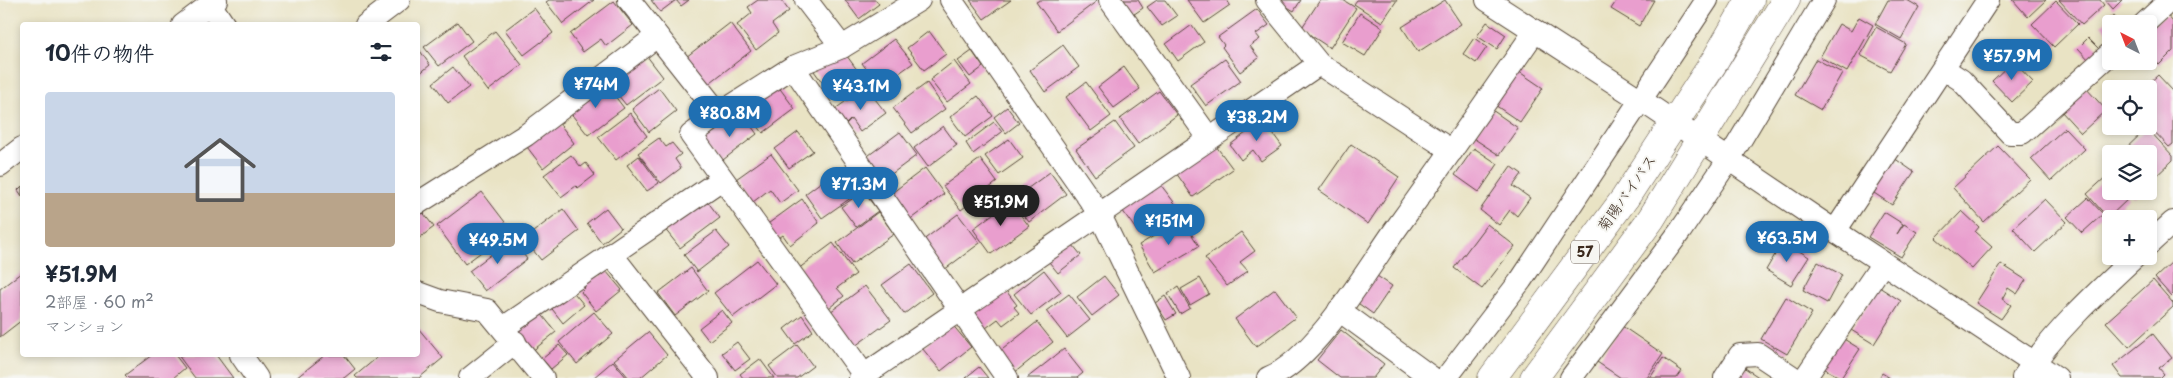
<!DOCTYPE html>
<html lang="ja">
<meta charset="utf-8">
<style>
body{margin:0;font-family:"Playpen Sans","Klee One",sans-serif;background:#f6f6f7;color:#1f2937;height:100vh;display:flex;flex-direction:column;font-size:19px;white-space:nowrap}
*{box-sizing:border-box;margin:0}
p{font-size:16px;color:#747a83}
.icon{flex:none;width:28px;height:28px;fill:none;stroke:currentColor;stroke-width:2;stroke-linecap:round;stroke-linejoin:round}
.map{position:relative;flex:1;overflow:hidden}
.details{position:absolute;left:20px;top:22px;width:400px;height:335px;display:flex;flex-direction:column;background:#fff;border-radius:5px;box-shadow:0 2px 8px #0003}
.details>*{flex:none}
.needle{width:32px;rotate:318deg}
.tools{position:absolute;left:2102px;top:15px;display:grid;gap:10px}
.tools a{display:grid;place-items:center;width:55px;height:55px;border-radius:5px;background:#fff;box-shadow:0 2px 8px #0003;font-size:25px}
.price{position:absolute;translate:-50% -42px;padding:0 11px;border-radius:18px;background:#1f6fb2;color:#fff;font-size:16px;line-height:32px;filter:drop-shadow(0 1px 2px #0008)}
.price::after{content:'';position:absolute;left:50%;top:30px;width:15px;height:11px;margin-left:-8px;background:inherit;clip-path:polygon(0 0,100% 0,50% 100%)}
.price.active{background:#222;color:#fff}
ul{padding:0;list-style:none}
li{display:grid;align-content:center;gap:10px;height:265px;padding:0 25px}
li span{display:grid;place-items:center;height:155px;border-radius:5px;color:#555}
li>.icon{margin-inline-start:auto}
span .icon{width:90px;height:90px;fill:#fffc;stroke-width:1}
li b{font-size:21px}
h2{display:flex;justify-content:space-between;align-items:center;height:60px;padding:0 25px;font-size:21px}
.map>svg:first-child{display:block}
</style>
<div class="map">
<svg width="2173" height="378" viewBox="0 0 2173 378">
<rect width="100%" height="100%" fill="#f6f6f2"/>
<filter id="ink" filterUnits="userSpaceOnUse"><feTurbulence type="fractalNoise" baseFrequency=".02" numOctaves="2"/><feDisplacementMap in="SourceGraphic" scale="10" xChannelSelector="R" yChannelSelector="G"/><feConvolveMatrix kernelMatrix="1 2 1 2 8 2 1 2 1" color-interpolation-filters="sRGB"/></filter>
<filter id="wash" filterUnits="userSpaceOnUse"><feTurbulence type="fractalNoise" baseFrequency=".0096" numOctaves="4" result="noise"/><feDisplacementMap in="SourceGraphic" scale="20" xChannelSelector="R" yChannelSelector="G"/><feGaussianBlur stdDeviation="1.12" result="paint"/><feColorMatrix in="noise" values="0 0 0 0 0 0 0 0 0 0 0 0 0 0 0 0 0 1.4 0 .05"/><feComposite in="paint" operator="in"/></filter>
<g filter="url(#wash)">
<rect width="100%" height="100%" fill="#e9e3c4"/>
<g id="blocks">
<g fill="#e99ece">
<polygon points="549,0 594,0 563,24 546,2"/>
<polygon points="651,0 676,0 660,12"/>
<polygon points="676,0 689,0 681,6"/>
<polygon points="758,0 781,0 789,11 772,24 778,33 756,50 737,25 752,13 748,7"/>
<polygon points="845,0 876,0 879,4 859,19"/>
<polygon points="970,0 1011,0 984,19"/>
<polygon points="1040,0 1096,0 1097,1 1057,31 1036,2"/>
<polygon points="1118,0 1138,0 1143,8 1130,17"/>
<polygon points="1157,0 1165,0 1177,16 1162,26 1147,7"/>
<polygon points="1187,0 1227,0 1230,5 1204,23"/>
<polygon points="1276,0 1301,0 1294,11"/>
<polygon points="1320,0 1343,0 1356,8 1330,48 1301,29"/>
<polygon points="1357,0 1397,0 1382,22 1354,4"/>
<polygon points="1445,0 1461,24 1418,52 1402,27"/>
<polygon points="1617,0 1654,0 1639,26 1611,9"/>
<polygon points="1888,0 1907,0 1919,7 1901,39 1875,24"/>
<polygon points="2013,0 2046,0 2028,17"/>
<polygon points="2059,0 2100,0 2104,5 2082,25"/>
<polygon points="2105,0 2122,0 2113,9"/>
<polygon points="614,1 633,25 606,46 601,39 583,52 570,34"/>
<polygon points="2056,1 2078,24 2054,47 2032,24"/>
<polygon points="534,8 553,33 524,55 505,30"/>
<polygon points="1257,9 1269,25 1256,34 1260,39 1250,46 1259,58 1240,72 1222,47 1224,45 1218,37"/>
<polygon points="1360,13 1383,28 1365,56 1342,42"/>
<polygon points="2166,14 2173,22 2173,51 2159,65 2149,54 2149,29"/>
<polygon points="2113,15 2121,24 2111,24 2111,35 2102,25"/>
<polygon points="1859,17 1873,25 1847,72 1820,57 1839,24 1851,31"/>
<polygon points="458,22 472,41 439,66 424,47"/>
<polygon points="1487,22 1506,35 1497,49 1477,36"/>
<polygon points="730,23 751,51 707,85 686,57"/>
<polygon points="1192,25 1204,42 1178,61 1166,44"/>
<polygon points="1876,27 1906,44 1890,71 1860,55"/>
<polygon points="495,31 522,65 488,91 462,56"/>
<polygon points="929,31 946,54 924,70 907,48"/>
<polygon points="1474,38 1487,47 1476,63 1463,54"/>
<polygon points="2088,38 2099,49 2089,60 2078,48"/>
<polygon points="894,39 913,63 880,87 862,63"/>
<polygon points="1063,45 1079,67 1045,92 1030,70"/>
<polygon points="418,48 430,65 418,75"/>
<polygon points="643,51 663,77 626,105 606,80"/>
<polygon points="972,51 983,67 970,77 958,61"/>
<polygon points="844,52 863,78 844,92 840,86 830,93 814,71 834,56"/>
<polygon points="1225,59 1241,81 1206,106 1190,84"/>
<polygon points="1816,59 1842,73 1821,110 1795,95"/>
<polygon points="954,61 971,84 947,102 930,80"/>
<polygon points="2013,61 2033,82 2012,102 1992,81"/>
<polygon points="453,67 469,87 448,103 433,83"/>
<polygon points="1124,67 1140,89 1114,108 1098,87"/>
<polygon points="1515,69 1543,88 1520,122 1492,103"/>
<polygon points="2158,75 2173,91 2173,144 2169,147 2149,126 2149,89 2143,89"/>
<polygon points="604,82 624,108 588,135 568,110"/>
<polygon points="1086,82 1111,116 1091,131 1066,97"/>
<polygon points="927,83 945,109 912,133 893,108"/>
<polygon points="778,86 795,109 763,133 746,110"/>
<polygon points="659,88 676,111 649,132 632,109"/>
<polygon points="2086,88 2106,110 2081,133 2061,111"/>
<polygon points="868,90 886,113 860,132 851,119 846,124 835,109 852,97 854,100"/>
<polygon points="1159,91 1177,115 1138,144 1120,119"/>
<polygon points="978,96 993,116 965,137 950,117"/>
<polygon points="1007,107 1019,123 1006,133 994,117"/>
<polygon points="1492,110 1518,128 1499,155 1473,138"/>
<polygon points="741,112 757,134 719,163 702,141"/>
<polygon points="630,113 647,136 616,160 598,137"/>
<polygon points="556,119 574,143 543,168 524,143"/>
<polygon points="1263,120 1282,146 1261,161 1253,150 1241,160 1230,145"/>
<polygon points="994,122 1002,132 973,154 966,143"/>
<polygon points="1115,122 1134,148 1095,176 1076,149"/>
<polygon points="943,126 957,145 928,167 914,148"/>
<polygon points="2065,128 2085,149 2051,181 2031,159"/>
<polygon points="2147,128 2173,156 2173,160 2149,183 2149,154 2120,154"/>
<polygon points="798,132 813,151 789,168 775,149"/>
<polygon points="900,132 917,155 882,181 865,158"/>
<polygon points="659,138 666,147 672,143 681,154 675,159 681,168 661,183 638,153"/>
<polygon points="1009,139 1023,158 999,175 985,156"/>
<polygon points="1213,142 1233,169 1193,197 1174,170"/>
<polygon points="1351,144 1399,177 1368,224 1319,190"/>
<polygon points="1998,146 2030,179 1984,222 1953,188"/>
<polygon points="1474,148 1498,164 1479,192 1455,175"/>
<polygon points="771,154 798,190 780,203 770,189 753,202 736,179"/>
<polygon points="571,155 581,167 586,163 595,175 578,188 576,186 561,197 544,175"/>
<polygon points="639,156 659,183 647,191 627,165"/>
<polygon points="1894,158 1914,172 1892,205 1871,191"/>
<polygon points="980,159 997,182 961,210 943,186"/>
<polygon points="2111,162 2111,172 2106,167"/>
<polygon points="1511,166 1522,174 1513,186 1530,198 1517,216 1510,210 1499,225 1480,210"/>
<polygon points="925,168 944,194 908,221 889,195"/>
<polygon points="837,170 855,195 822,218 805,194"/>
<polygon points="1050,172 1066,194 1029,222 1012,200"/>
<polygon points="2108,175 2111,179 2111,191 2123,191 2129,198 2108,218 2087,194"/>
<polygon points="1157,180 1177,206 1139,234 1120,207"/>
<polygon points="22,186 22,196 18,190"/>
<polygon points="863,191 878,211 856,227 841,207"/>
<polygon points="2129,191 2140,191 2134,197"/>
<polygon points="482,192 511,230 465,264 437,226"/>
<polygon points="704,197 720,218 680,248 664,228"/>
<polygon points="2088,198 2103,214 2082,233 2067,217"/>
<polygon points="802,199 819,223 790,245 783,235 776,240 765,226"/>
<polygon points="2045,199 2067,222 2035,252 2013,228"/>
<polygon points="1010,201 1029,226 991,254 973,229"/>
<polygon points="418,206 434,227 418,239"/>
<polygon points="606,208 621,228 602,243 587,223"/>
<polygon points="563,209 579,231 541,260 524,239"/>
<polygon points="1962,211 1979,227 1975,232 1992,247 1972,269 1936,238"/>
<polygon points="878,212 894,234 852,264 837,243"/>
<polygon points="1884,212 1903,224 1897,234 1904,224 1917,232 1901,257 1868,237"/>
<polygon points="958,214 980,243 944,270 922,241"/>
<polygon points="1182,219 1199,246 1155,272 1139,245"/>
<polygon points="1487,224 1515,246 1482,289 1454,268"/>
<polygon points="716,231 729,247 697,272 684,255"/>
<polygon points="1241,232 1255,251 1240,262 1248,271 1227,286 1205,258"/>
<polygon points="512,239 527,259 485,291 469,271"/>
<polygon points="1068,239 1081,255 1058,273 1045,257"/>
<polygon points="1783,241 1809,257 1791,285 1766,270"/>
<polygon points="833,243 856,274 837,288 844,296 824,312 794,272"/>
<polygon points="757,260 776,284 733,317 714,293"/>
<polygon points="2173,261 2173,294 2171,296 2155,278"/>
<polygon points="1818,262 1842,275 1827,303 1803,290"/>
<polygon points="911,264 932,293 904,314 882,285"/>
<polygon points="2001,264 2026,280 2017,294 2008,288 2002,299 2011,305 2001,319 1976,303"/>
<polygon points="691,268 708,291 675,316 658,293"/>
<polygon points="1044,270 1061,292 1031,315 1014,294"/>
<polygon points="606,271 622,290 596,311 581,292 585,288 582,285 596,273 599,277"/>
<polygon points="22,272 22,320 0,337 0,289"/>
<polygon points="1374,274 1392,286 1373,314 1355,301"/>
<polygon points="1104,276 1119,295 1092,316 1077,297"/>
<polygon points="1200,278 1209,294 1190,305 1181,289"/>
<polygon points="2153,280 2173,303 2173,307 2129,347 2106,322"/>
<polygon points="865,286 891,320 855,346 830,312"/>
<polygon points="1178,287 1190,308 1180,314 1168,294"/>
<polygon points="1879,287 1901,301 1874,344 1851,330"/>
<polygon points="570,288 584,305 563,323 549,305"/>
<polygon points="1004,288 1017,305 1014,307 1019,313 1003,325 998,319 982,331 969,314"/>
<polygon points="1275,289 1296,317 1256,347 1235,319"/>
<polygon points="1069,294 1090,320 1067,338 1046,311"/>
<polygon points="1165,296 1176,314 1166,320 1155,303"/>
<polygon points="1786,297 1812,313 1787,354 1761,339"/>
<polygon points="722,310 732,323 709,341 699,328"/>
<polygon points="539,311 556,332 531,352 514,332"/>
<polygon points="594,312 613,334 577,364 559,342"/>
<polygon points="802,315 813,331 795,344 784,329"/>
<polygon points="1037,322 1053,342 1014,373 998,353"/>
<polygon points="951,323 971,347 941,371 922,348"/>
<polygon points="1622,326 1663,354 1647,378 1621,378 1597,362"/>
<polygon points="418,328 443,358 419,378 357,378 355,376 380,355 418,355"/>
<polygon points="1341,330 1384,364 1373,378 1340,378 1317,360"/>
<polygon points="648,332 667,355 640,378 629,378 614,360"/>
<polygon points="2153,334 2172,358 2159,368 2164,374 2160,378 2122,378 2113,366"/>
<polygon points="1839,336 1860,349 1841,378 1820,366"/>
<polygon points="737,342 750,359 735,370 722,353"/>
<polygon points="559,345 568,355 551,369 542,359"/>
<polygon points="797,345 813,366 797,378 778,378 769,366"/>
<polygon points="1064,349 1083,373 1077,378 1027,378"/>
<polygon points="152,355 175,355 185,368 173,378 128,378 125,375"/>
<polygon points="178,355 216,355 233,378 195,378"/>
<polygon points="325,355 344,355 355,369 344,378 296,378"/>
<polygon points="1663,358 1682,371 1677,378 1650,378"/>
<polygon points="760,359 774,378 743,378 740,374"/>
<polygon points="613,361 627,378 593,378"/>
<polygon points="1739,364 1760,378 1730,378"/>
<polygon points="979,367 988,378 965,378"/>
<polygon points="1882,373 1890,378 1879,378"/>
</g>
</g>
</g>
<g filter="url(#ink)">
<use href="#blocks" fill-opacity="0" stroke="#554637" stroke-width="1"/>
<g fill="none" stroke-linecap="round" stroke-linejoin="round">
<defs>
<g id="minor">
<polyline points="629,0 719,114"/>
<polyline points="806,0 842,47"/>
<polyline points="951,0 1099,213 1179,378"/>
<polyline points="1110,0 1209,138"/>
<polyline points="1267,0 1319,64 1452,151"/>
<polyline points="1487,0 1641,100 1835,231 2057,378"/>
<polyline points="210,4 224,25"/>
<polyline points="2144,24 2170,0"/>
<polyline points="183,25 216,0"/>
<polyline points="366,25 399,0"/>
<polyline points="793,67 1007,378"/>
<polyline points="1944,69 1961,80 2010,133 2022,133 2111,53"/>
<polyline points="0,165 22,148"/>
<polyline points="418,203 526,135 657,36"/>
<polyline points="1835,231 1988,0"/>
<polyline points="2149,244 2173,222"/>
<polyline points="612,255 708,378"/>
<polyline points="418,293 440,301 487,310 543,378"/>
<polyline points="1339,310 1432,378"/>
<polyline points="503,328 722,179"/>
<polyline points="241,355 257,378"/>
<polyline points="864,375 691,135 719,114 793,67 842,47 919,0"/>
<polyline points="470,378 515,342"/>
<polyline points="860,378 1319,64"/>
<path d="M 1268,378 C 1313,361 1365,273 1393,233 C 1441,166 1488,99 1535,31"/>
<polyline points="1446,378 1521,280 1707,0"/>
<polyline points="1571,378 1681,230 1729,159 1824,0"/>
<polyline points="1725,378 1740,355 1758,354 1794,378"/>
<polyline points="1805,378 1883,263"/>
<path d="M 2023,378 C 2054,332 2095,294 2136,256"/>
</g>
<g id="highway">
<polyline points="1492,378 1625,198 1716,59 1750,0"/>
<polyline points="1534,378 1651,219 1786,0"/>
</g>
</defs>
<use href="#minor" stroke="#554637" stroke-width="24"/>
<use href="#highway" stroke="#554637" stroke-width="29"/>
<use href="#minor" stroke="#fff" stroke-width="22"/>
<use href="#highway" stroke="#fff" stroke-width="28"/>
</g>
</g>
<g text-anchor="middle" stroke-width="4" stroke-linejoin="round" paint-order="stroke">
<rect fill="#f6f6f2" stroke="#73675e" stroke-width="1" x="1571" y="240.5" width="28" height="23" rx="4"/>
<g font-size="14" font-weight="bold" fill="#3b2a1e">
<text x="1585" y="257">57</text>
</g>
<g font-size="15" fill="#3b2a1e" stroke="#f6f6f2">
<text transform="translate(1627 193) rotate(-55)" y="5">菊陽バイパス</text>
</g>
</g>
</svg>
<div class="tools">
<a><svg class="needle" viewBox="-14 -14 28 28"><path d="M0-13l5 13h-10z" fill="#e53935"/><path d="M0 13l5-13h-10z" fill="#747a83"/></svg></a>
<a><svg class="icon" aria-label="locate" viewBox="0 0 24 24"><circle cx="12" cy="12" r="6"/><path d="M12 2v4M12 18v4M2 12h4M18 12h4"/></svg></a>
<a><svg class="icon" aria-label="layers" viewBox="0 0 24 24"><path d="M12 4l9 5-9 5-9-5zM3 14l9 5 9-5"/></svg></a>
<a>+</a>
</div>
<b class="price" style="left:2012px;top:81px">¥57.9M</b>
<b class="price" style="left:596px;top:109px">¥74M</b>
<b class="price" style="left:861px;top:111px">¥43.1M</b>
<b class="price" style="left:730px;top:138px">¥80.8M</b>
<b class="price" style="left:1257px;top:142px">¥38.2M</b>
<b class="price" style="left:859px;top:209px">¥71.3M</b>
<b class="price active" style="left:1001px;top:227px">¥51.9M</b>
<b class="price" style="left:1169px;top:246px">¥151M</b>
<b class="price" style="left:1787px;top:263px">¥63.5M</b>
<b class="price" style="left:498px;top:265px">¥49.5M</b>
<section class="details">
<h2>10件の物件<svg class="icon" aria-label="filters" viewBox="0 0 24 24"><path d="M4 7h16M4 17h16"/><circle cx="9" cy="7" r="2"/><circle cx="15" cy="17" r="2"/></svg></h2>
<ul>
<li><span style="background:linear-gradient(#c9d6e8 65%,#b9a48a 0)"><svg class="icon" aria-label="home" viewBox="0 0 24 24"><path d="M3 11l9-7 9 7M6 9v11h12V9"/></svg></span><div><b>¥51.9M</b><p>2部屋 · 60 m²</p><p>マンション</p></div></li>
</ul>
</section>
</div>
